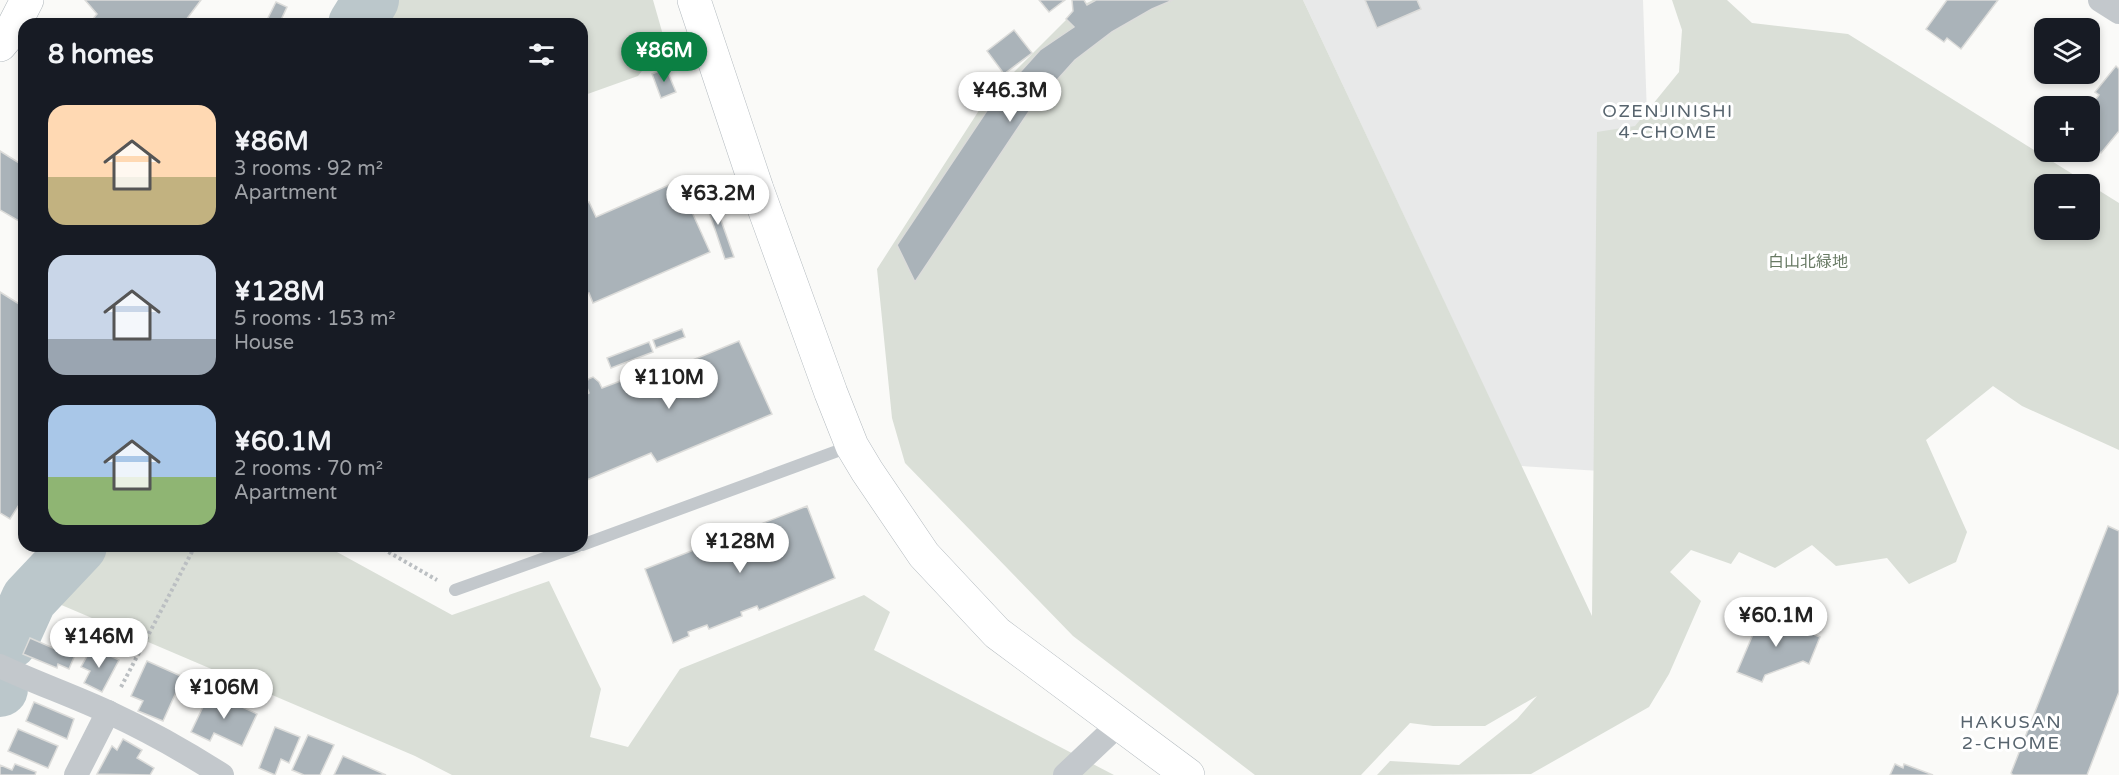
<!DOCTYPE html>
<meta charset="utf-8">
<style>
body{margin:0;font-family:"Varela Round","Noto Sans JP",sans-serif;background:#20242c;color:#f1f3f6;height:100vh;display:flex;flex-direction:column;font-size:22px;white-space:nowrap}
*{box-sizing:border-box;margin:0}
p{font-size:20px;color:#9ea1a6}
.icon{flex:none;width:33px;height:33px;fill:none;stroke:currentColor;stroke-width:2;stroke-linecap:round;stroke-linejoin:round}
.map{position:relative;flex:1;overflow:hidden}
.sheet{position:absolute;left:18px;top:18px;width:570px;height:534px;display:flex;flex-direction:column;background:#171b24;border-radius:18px;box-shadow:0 3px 9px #0003}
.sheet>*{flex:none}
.controls{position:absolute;left:2034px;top:18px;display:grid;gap:12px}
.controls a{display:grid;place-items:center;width:66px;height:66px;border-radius:12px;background:#171b24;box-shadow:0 3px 9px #0003;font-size:30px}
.price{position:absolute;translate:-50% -51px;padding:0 14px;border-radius:21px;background:#fff;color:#222;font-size:20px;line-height:39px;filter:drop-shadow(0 2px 3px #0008)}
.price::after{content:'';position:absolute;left:50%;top:36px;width:18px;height:14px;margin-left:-9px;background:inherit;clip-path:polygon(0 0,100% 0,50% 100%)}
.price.current{background:#0b8043;color:#fff}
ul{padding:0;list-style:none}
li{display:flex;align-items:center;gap:18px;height:150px;padding:0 30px}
li span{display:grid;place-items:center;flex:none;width:168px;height:120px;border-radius:18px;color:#555}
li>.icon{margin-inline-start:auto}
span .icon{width:72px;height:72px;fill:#fffc;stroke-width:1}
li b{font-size:26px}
h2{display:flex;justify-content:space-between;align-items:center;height:72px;padding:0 30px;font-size:26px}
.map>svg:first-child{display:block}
</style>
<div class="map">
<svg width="2119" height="775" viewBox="0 0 2119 775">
<rect width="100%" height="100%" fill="#fafaf8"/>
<polygon fill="#e8e9e9" points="1303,0 1643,0 1653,287 1616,472 1521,466"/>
<g fill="#dadfd7" fill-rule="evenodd">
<polygon points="380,0 653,0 665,42 638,76 582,96 582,24 366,24"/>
<path d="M 1093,0 L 1303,0 L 1592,616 L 1597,132 L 1635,126 L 1679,72 L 1682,30 L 1672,0 L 1727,0 L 1752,23 L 1848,34 L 2119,203 L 2119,450 L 2022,406 L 1993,386 L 1926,440 L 1967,532 L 1956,562 L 1909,584 L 1887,558 L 1836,566 L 1812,545 L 1775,568 L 1739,552 L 1731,564 L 1691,550 L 1670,572 L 1701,601 L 1669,674 L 1649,707 L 1531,774 L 1377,775 L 1390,761 L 1459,765 L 1517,719 L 1537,696 L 1485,726 L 1433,726 L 1410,723 L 1361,775 L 1255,775 L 1073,636 L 905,463 L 892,418 L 877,269 L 985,101 L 1079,7 ZM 2044,184 L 2090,184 L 2090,230 L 2044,230 Z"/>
<polygon points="80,546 326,546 452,615 549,581 601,689 590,737 628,747 680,669 864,595 890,612 874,650 1114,775 452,775 415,756 45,598"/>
</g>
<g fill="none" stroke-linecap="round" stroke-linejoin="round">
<g stroke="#bbc7cb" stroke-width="56">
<polyline points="356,24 371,0"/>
<polyline points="10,641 29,599 79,546"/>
<polyline points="0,689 0,688"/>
</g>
</g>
<g fill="#aab3b9" stroke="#dcdcda" stroke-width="1.5">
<polygon points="85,0 201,0 183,24 89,24 97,14"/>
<polygon points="1039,0 1065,0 1049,12"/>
<polygon points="1072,0 1084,0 1087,5 1096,0 1173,0 1152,9 1112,32 1075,60 1030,110 915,282 897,245 1002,88 1004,90 1040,50 1074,27 1066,19 1073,11"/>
<polygon points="1365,0 1417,0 1421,9 1377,28"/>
<polygon points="1947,0 1998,0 1961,49 1947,38 1944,42 1926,29"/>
<polygon points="276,2 287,7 281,20 289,24 265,24"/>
<polygon points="1014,30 1032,53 1004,74 987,51"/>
<polygon points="2116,66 2119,69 2119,131 2101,153 2090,143 2090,107 2099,95 2095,92"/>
<polygon points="666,68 676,92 661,98 652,74"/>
<polygon points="0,151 24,166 24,224 0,210"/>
<polygon points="678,181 710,252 593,303 589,293 582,296 582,205 589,202 596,217"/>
<polygon points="711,192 734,257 725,259 703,194"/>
<polygon points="0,292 24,307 24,497 10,519 0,513"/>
<polygon points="682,329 685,337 656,348 653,340"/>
<polygon points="739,341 772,414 657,462 651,453 582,482 582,397 589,393 586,385 588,379 593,377 599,382 602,388 623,380 626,388 647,380 642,373 645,364 651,365 657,369 656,375"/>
<polygon points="649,342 653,352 611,368 607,358"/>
<polygon points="807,506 835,578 759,610 757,606 741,612 742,616 709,629 707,625 688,632 689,636 673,643 645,569"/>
<polygon points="2108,526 2119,531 2119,692 2087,775 2013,775 2011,773"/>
<polygon points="1762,613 1820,637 1809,664 1803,661 1765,675 1762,682 1737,672"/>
<polygon points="30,638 53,648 56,642 77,650 69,669 58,664 57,668 23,654"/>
<polygon points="92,647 119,660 102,692 84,683 90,671 81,667"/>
<polygon points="147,661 183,677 163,721 138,711 143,701 131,696"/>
<polygon points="210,692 257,714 242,746 214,733 210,741 191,732"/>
<polygon points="34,702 74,719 67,739 26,721"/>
<polygon points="275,727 300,737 289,763 281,759 275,775 259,768"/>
<polygon points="18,729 58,746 48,768 8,751"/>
<polygon points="308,735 334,745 320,775 304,775 292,770"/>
<polygon points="123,739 142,750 137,758 154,768 150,775 97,774 112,746 117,750"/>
<polygon points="343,756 386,775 334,775"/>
<polygon points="15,764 36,772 35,775 0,775 0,765 12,770"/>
<polygon points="1895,764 1903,768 1904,764 1933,775 1890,775"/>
</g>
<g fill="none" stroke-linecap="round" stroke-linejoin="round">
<defs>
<g id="secondary">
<polyline points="694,0 757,189 831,393 852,446 867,471 924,555 997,633 1188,775"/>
<polyline points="0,45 10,33 27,0"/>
</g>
</defs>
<use href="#secondary" stroke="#b3babf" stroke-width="34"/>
<g stroke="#bbbfc2" stroke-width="4" stroke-dasharray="3 3" stroke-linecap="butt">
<polyline points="378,546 437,580"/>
<polyline points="121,687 195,546"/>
</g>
<g stroke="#c3c8cc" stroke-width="12">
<polyline points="582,545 851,446"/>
<polyline points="455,590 578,546"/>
</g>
<g stroke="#c3c8cc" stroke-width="24">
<polyline points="2100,0 2119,12"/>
<path d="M 0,666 C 36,683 74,696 110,713 C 149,731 186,752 222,775"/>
<polyline points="76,775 108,712"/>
<polyline points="1065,775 1119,724"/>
</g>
<use href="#secondary" stroke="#fff" stroke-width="33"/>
</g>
<g text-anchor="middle" stroke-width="6" stroke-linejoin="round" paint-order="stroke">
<g font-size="16" fill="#687a64" stroke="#fff">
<text x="1808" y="267">白山北緑地</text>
</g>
<g font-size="18" letter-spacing="1.5" fill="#57646e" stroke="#fff">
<text x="1668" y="117">OZENJINISHI<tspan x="1668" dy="21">4-CHOME</tspan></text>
<text x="2011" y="728">HAKUSAN<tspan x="2011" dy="21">2-CHOME</tspan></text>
</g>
</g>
</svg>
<div class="controls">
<a><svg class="icon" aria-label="layers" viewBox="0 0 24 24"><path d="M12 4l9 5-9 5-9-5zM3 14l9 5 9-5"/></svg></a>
<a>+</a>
<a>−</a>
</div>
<b class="price current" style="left:664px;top:83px">¥86M</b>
<b class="price" style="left:1010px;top:123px">¥46.3M</b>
<b class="price" style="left:718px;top:226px">¥63.2M</b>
<b class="price" style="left:669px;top:410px">¥110M</b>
<b class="price" style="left:740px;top:574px">¥128M</b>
<b class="price" style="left:1776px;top:648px">¥60.1M</b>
<b class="price" style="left:99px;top:669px">¥146M</b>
<b class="price" style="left:224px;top:720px">¥106M</b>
<section class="sheet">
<h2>8 homes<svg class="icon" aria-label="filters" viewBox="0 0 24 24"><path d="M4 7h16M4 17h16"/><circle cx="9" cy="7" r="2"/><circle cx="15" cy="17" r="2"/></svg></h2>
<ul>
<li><span style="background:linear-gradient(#ffd9b3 60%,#c2b280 0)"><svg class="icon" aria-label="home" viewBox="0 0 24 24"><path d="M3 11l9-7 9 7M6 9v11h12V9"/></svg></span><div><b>¥86M</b><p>3 rooms · 92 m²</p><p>Apartment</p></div></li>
<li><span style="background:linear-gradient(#c9d6e8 70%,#9aa5b1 0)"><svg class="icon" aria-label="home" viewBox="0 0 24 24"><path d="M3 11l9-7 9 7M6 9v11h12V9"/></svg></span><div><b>¥128M</b><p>5 rooms · 153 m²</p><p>House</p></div></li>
<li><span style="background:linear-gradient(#a9c7e8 60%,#8fb573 0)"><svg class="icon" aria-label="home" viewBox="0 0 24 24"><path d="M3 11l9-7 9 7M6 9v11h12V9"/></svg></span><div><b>¥60.1M</b><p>2 rooms · 70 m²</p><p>Apartment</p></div></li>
</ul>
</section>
</div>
